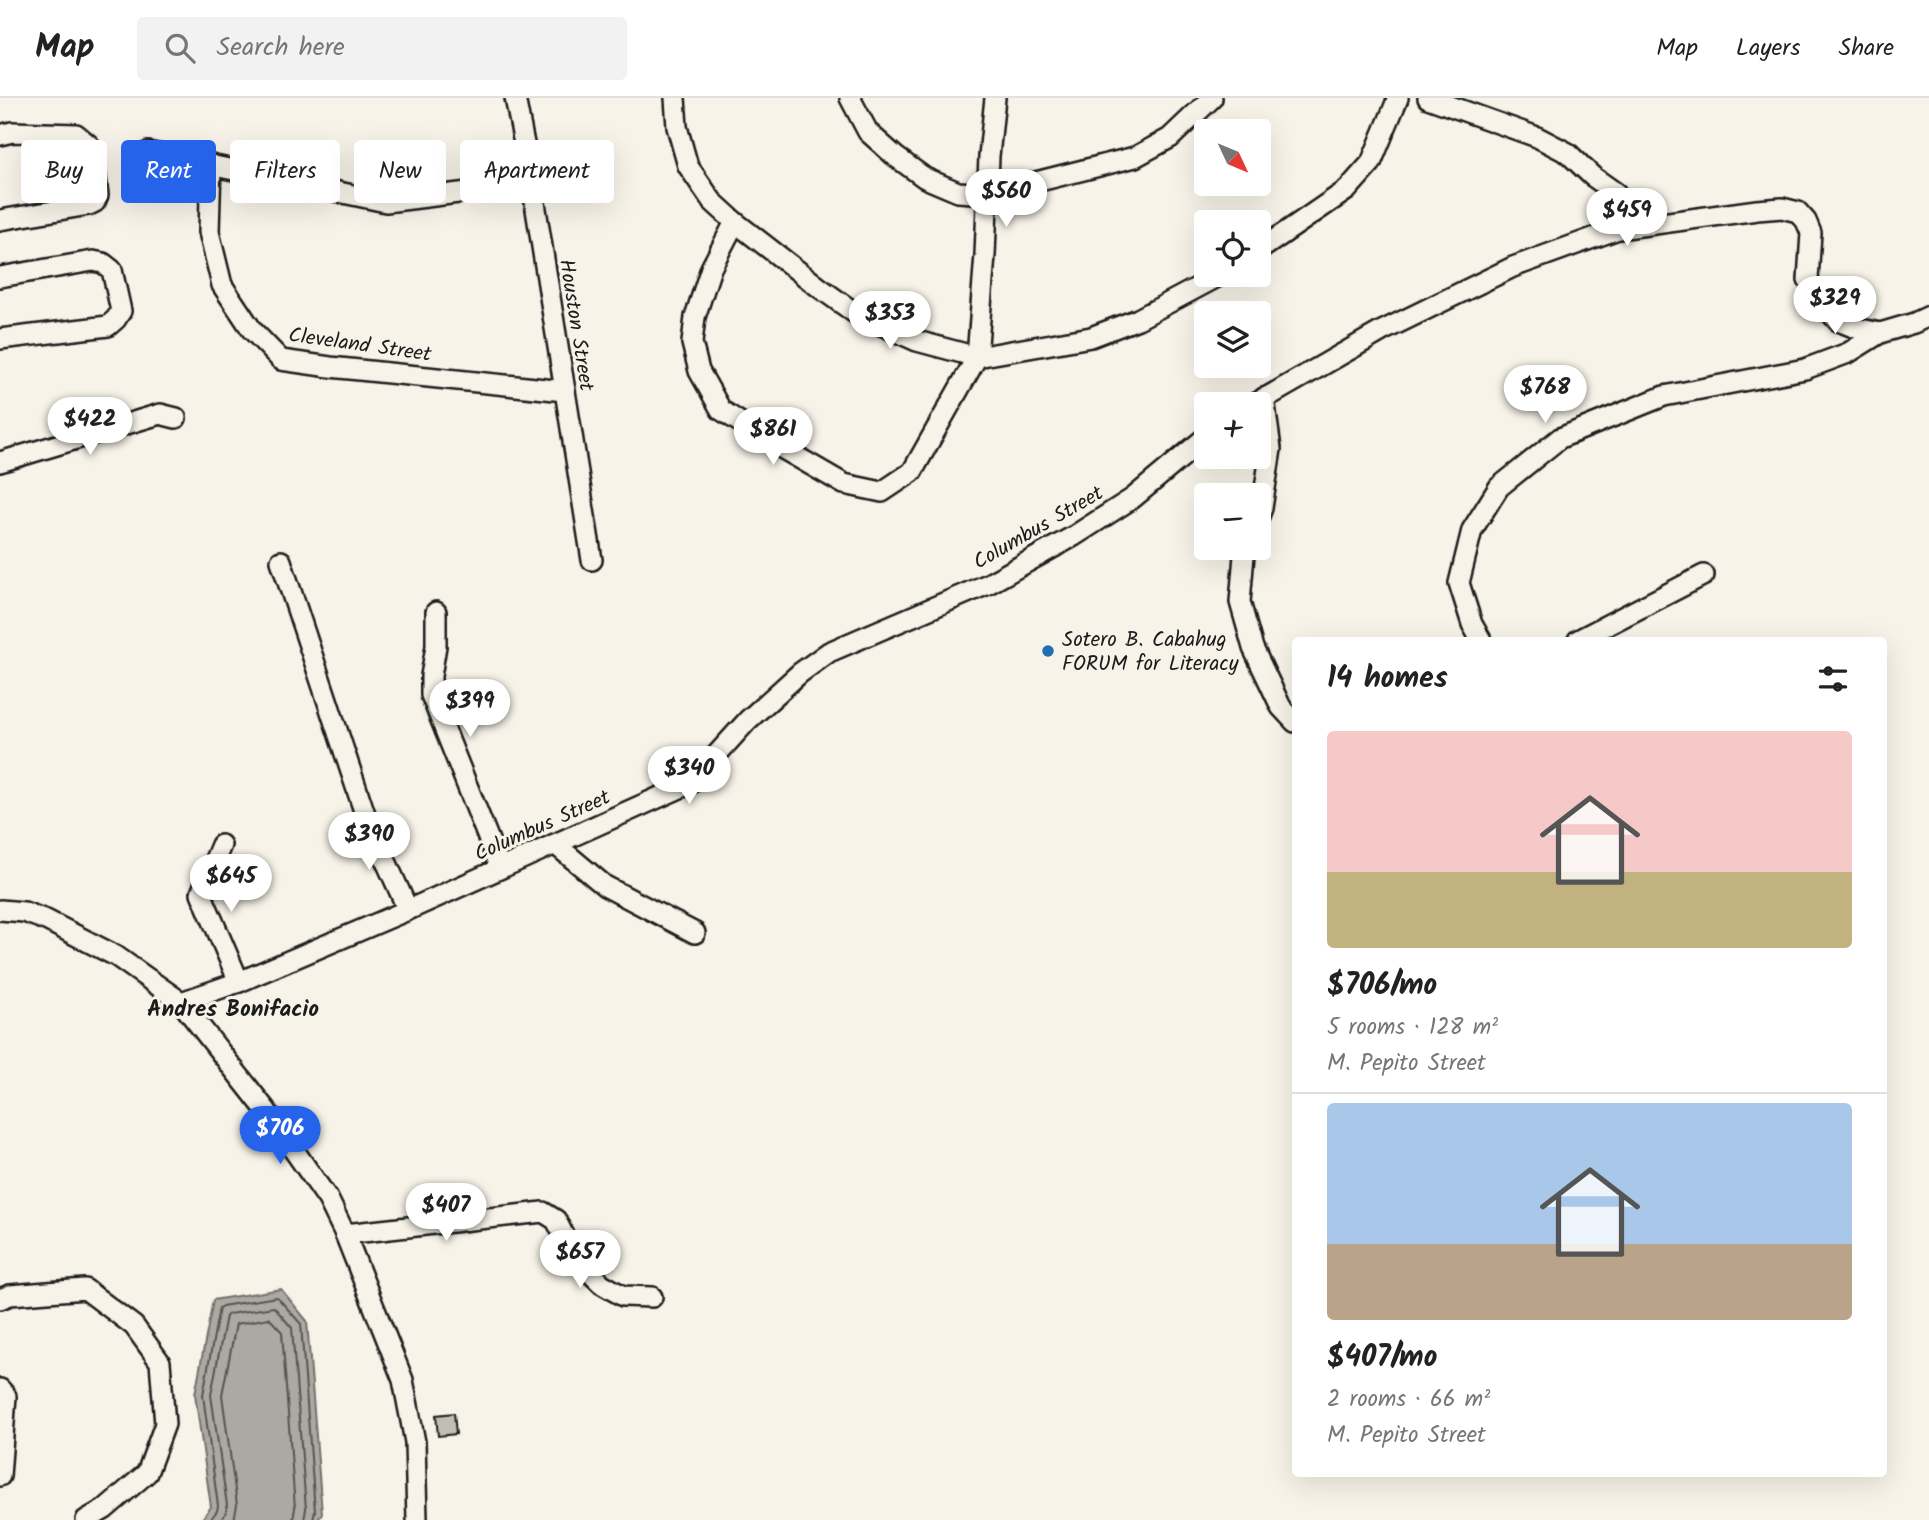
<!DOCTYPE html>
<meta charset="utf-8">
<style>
body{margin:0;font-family:Kalam,sans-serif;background:#f2f2f2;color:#222;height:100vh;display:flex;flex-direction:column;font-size:26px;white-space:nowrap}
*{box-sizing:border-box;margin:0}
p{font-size:23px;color:#767676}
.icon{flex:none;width:38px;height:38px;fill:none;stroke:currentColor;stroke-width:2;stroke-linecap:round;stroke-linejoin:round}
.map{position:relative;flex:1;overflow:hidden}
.sheet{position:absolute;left:1292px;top:539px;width:595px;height:840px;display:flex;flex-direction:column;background:#fff;border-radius:7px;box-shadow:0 7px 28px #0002}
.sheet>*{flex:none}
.hud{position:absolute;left:21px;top:42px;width:665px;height:63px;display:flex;gap:14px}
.needle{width:46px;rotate:134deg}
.buttons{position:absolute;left:1194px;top:21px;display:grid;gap:14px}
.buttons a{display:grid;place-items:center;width:77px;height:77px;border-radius:7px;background:#fff;box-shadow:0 7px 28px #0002;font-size:35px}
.price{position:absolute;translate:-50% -60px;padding:0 16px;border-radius:24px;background:#fff;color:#222;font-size:23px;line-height:46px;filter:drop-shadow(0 2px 4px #0008)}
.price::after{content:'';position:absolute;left:50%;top:42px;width:21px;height:16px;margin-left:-10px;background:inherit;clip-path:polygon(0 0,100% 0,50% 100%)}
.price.selected{background:#2563eb;color:#fff}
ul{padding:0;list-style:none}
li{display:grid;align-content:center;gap:14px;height:371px;padding:0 35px}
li+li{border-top:2px solid #e0e0e0}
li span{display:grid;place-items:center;height:217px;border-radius:7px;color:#555}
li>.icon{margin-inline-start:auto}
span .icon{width:126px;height:126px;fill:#fffc;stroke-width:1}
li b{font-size:30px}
h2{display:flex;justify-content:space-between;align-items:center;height:84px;padding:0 35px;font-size:30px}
.chip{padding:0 24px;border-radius:7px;background:#fff;box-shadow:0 7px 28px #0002;font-size:24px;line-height:63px}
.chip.selected{background:#2563eb;color:#fff}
header{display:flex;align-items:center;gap:42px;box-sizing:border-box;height:98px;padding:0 35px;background:#fff;border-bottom:2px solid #e0e0e0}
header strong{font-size:33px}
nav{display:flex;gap:38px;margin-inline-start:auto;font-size:24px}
.search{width:490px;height:63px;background:#f2f2f2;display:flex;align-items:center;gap:18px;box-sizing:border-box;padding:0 24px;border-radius:7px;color:#767676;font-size:26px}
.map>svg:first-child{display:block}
</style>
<header>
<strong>Map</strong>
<div class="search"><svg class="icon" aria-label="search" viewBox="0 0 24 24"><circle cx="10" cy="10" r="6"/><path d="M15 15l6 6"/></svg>Search here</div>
<nav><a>Map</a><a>Layers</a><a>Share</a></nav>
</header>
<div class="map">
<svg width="1929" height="1422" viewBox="0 0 1929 1422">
<rect width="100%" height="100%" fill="#f7f3e8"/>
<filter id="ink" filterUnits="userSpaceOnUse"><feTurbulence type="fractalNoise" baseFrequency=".0143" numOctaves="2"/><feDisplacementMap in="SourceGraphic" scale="14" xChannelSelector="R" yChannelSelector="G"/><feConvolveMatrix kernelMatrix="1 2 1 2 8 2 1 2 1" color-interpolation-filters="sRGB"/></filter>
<g filter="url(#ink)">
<polygon fill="#aca9a2" stroke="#72716c" stroke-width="2" points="281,1191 307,1223 322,1415 318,1422 201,1422 211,1409 195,1296 213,1202"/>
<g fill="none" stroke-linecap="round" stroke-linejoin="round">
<g stroke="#565452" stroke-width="2">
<polyline points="210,1422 217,1413 218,1408 203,1297 219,1210 222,1208 277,1199 301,1226 315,1413 313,1422"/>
<polyline points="221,1422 226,1415 227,1407 211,1297 226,1218 229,1216 274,1209 292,1230 306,1411 304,1422"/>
<polyline points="234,1422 237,1407 222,1297 236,1226 269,1220 282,1234 295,1410 293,1422"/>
</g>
</g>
<polygon fill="#c0beb5" stroke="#1c1c1c" stroke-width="2" points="454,1315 456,1336 438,1338 436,1317"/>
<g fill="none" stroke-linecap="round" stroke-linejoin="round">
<defs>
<g id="minor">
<polyline points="515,0 532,86 592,462"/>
<polyline points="675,0 677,29 688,68 712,103 735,124 820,190 855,215 917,243 977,259 1091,239 1138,221 1221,177"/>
<polyline points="850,0 868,34 896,59 925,80 958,94 988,96 1135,59 1170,40 1212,0"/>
<polyline points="1428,0 1537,39 1568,55 1592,78 1616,95 1614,115 1618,131"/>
<polyline points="0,37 12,34 76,36 89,47 93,53 98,97 95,104 89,107 0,122"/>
<polyline points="148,54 386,104 532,86"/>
<polyline points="211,67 209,134 222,187 252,232 281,262 330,269 565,293"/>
<polyline points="735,124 711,170 695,219 692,245 699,273 721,312 766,341 844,386 882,394 912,374 977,259 985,157 989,58 995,0"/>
<polyline points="1258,153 1347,92 1371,65 1398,0"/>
<polyline points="0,179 93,163 103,165 112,172 121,213 116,221 108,228 0,241"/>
<polyline points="1255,306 1382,233 1513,169 1618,131 1757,112 1782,110 1798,114 1806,123 1811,135 1808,182 1819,202 1838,223 1856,230 1880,235 1914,225 1929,218"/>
<polyline points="0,364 160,316 176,320"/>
<polyline points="1258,421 1262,410 1271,351 1264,300"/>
<polyline points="1247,450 1244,457 1240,504 1253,550 1281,609 1295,624"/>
<polyline points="281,463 366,719 408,812"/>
<polyline points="436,514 436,548 431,578 431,597 500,770"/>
<polyline points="1481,542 1472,526 1459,485 1472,432 1499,389 1560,340 1664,298 1805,271 1848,255 1880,235"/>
<polyline points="1578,542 1704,477"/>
<polyline points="555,746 605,788 695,835"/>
<polyline points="221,747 201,795 239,884"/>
<polyline points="0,812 24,814 46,822 116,858 181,904 265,1011 328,1101 345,1136 403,1282 415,1344 417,1422"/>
<polyline points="181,904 239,884 408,812 691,685 748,622 800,575 829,554 988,486 1074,438 1133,400 1206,339"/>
<polyline points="345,1136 543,1114 556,1122 575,1160 602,1186 623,1198 652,1199"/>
<polyline points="0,1201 10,1197 85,1191 134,1228 160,1264 165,1326 147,1375 105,1411 86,1422"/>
<polyline points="0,1291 6,1298 0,1378"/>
</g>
</defs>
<use href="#minor" stroke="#1c1c1c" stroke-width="24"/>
<use href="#minor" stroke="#f7f3e8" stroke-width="19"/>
</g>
</g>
<circle fill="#1f6fb2" stroke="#f7f3e8" stroke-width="2.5" cx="1048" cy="553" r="7"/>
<g text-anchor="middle" stroke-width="6" stroke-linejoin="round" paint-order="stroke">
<g font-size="21" fill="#1c1c1c" stroke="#f7f3e8">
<text transform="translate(577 227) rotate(81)" y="7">Houston Street</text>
<text transform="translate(360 246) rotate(8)" y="7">Cleveland Street</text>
<text transform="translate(1038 429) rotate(-30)" y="7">Columbus Street</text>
<text transform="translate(542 727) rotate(-24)" y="7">Columbus Street</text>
</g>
<g font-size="21" fill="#1c1c1c" stroke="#f7f3e8" text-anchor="start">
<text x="1062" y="548">Sotero B. Cabahug<tspan x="1062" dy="24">FORUM for Literacy</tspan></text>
</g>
<g font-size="23" font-weight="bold" fill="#1c1c1c" stroke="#f7f3e8">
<text x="233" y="918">Andres Bonifacio</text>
</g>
</g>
</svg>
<div class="buttons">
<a><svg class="needle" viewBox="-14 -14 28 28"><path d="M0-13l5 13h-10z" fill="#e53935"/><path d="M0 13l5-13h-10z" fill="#767676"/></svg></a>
<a><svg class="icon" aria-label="locate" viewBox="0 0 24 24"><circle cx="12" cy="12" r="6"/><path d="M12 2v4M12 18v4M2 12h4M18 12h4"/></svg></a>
<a><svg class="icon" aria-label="layers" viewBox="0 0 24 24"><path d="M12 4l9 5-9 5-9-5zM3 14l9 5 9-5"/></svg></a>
<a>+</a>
<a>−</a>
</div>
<b class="price" style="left:1006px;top:131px">$560</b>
<b class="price" style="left:1627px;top:150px">$459</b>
<b class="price" style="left:1835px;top:238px">$329</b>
<b class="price" style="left:890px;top:253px">$353</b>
<b class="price" style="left:1545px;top:327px">$768</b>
<b class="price" style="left:90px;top:359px">$422</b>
<b class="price" style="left:773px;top:369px">$861</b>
<b class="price" style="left:470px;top:641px">$399</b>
<b class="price" style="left:689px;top:708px">$340</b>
<b class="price" style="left:369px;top:774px">$390</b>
<b class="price" style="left:231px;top:816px">$645</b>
<b class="price selected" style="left:280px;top:1068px">$706</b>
<b class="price" style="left:446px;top:1145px">$407</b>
<b class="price" style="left:580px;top:1192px">$657</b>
<div class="hud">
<a class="chip">Buy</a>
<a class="chip selected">Rent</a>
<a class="chip">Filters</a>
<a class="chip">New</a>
<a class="chip">Apartment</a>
</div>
<section class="sheet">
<h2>14 homes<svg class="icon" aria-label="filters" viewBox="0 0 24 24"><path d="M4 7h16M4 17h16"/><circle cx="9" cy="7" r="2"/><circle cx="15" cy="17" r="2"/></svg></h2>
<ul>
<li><span style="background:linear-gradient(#f6c9c9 65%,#c2b280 0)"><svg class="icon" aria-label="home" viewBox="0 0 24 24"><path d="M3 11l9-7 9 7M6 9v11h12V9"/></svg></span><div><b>$706/mo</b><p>5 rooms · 128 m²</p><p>M. Pepito Street</p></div></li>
<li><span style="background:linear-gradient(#a9c7e8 65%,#b9a48a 0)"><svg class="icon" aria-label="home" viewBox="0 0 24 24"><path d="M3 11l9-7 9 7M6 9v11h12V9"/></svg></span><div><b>$407/mo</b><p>2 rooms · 66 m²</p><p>M. Pepito Street</p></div></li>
</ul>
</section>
</div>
